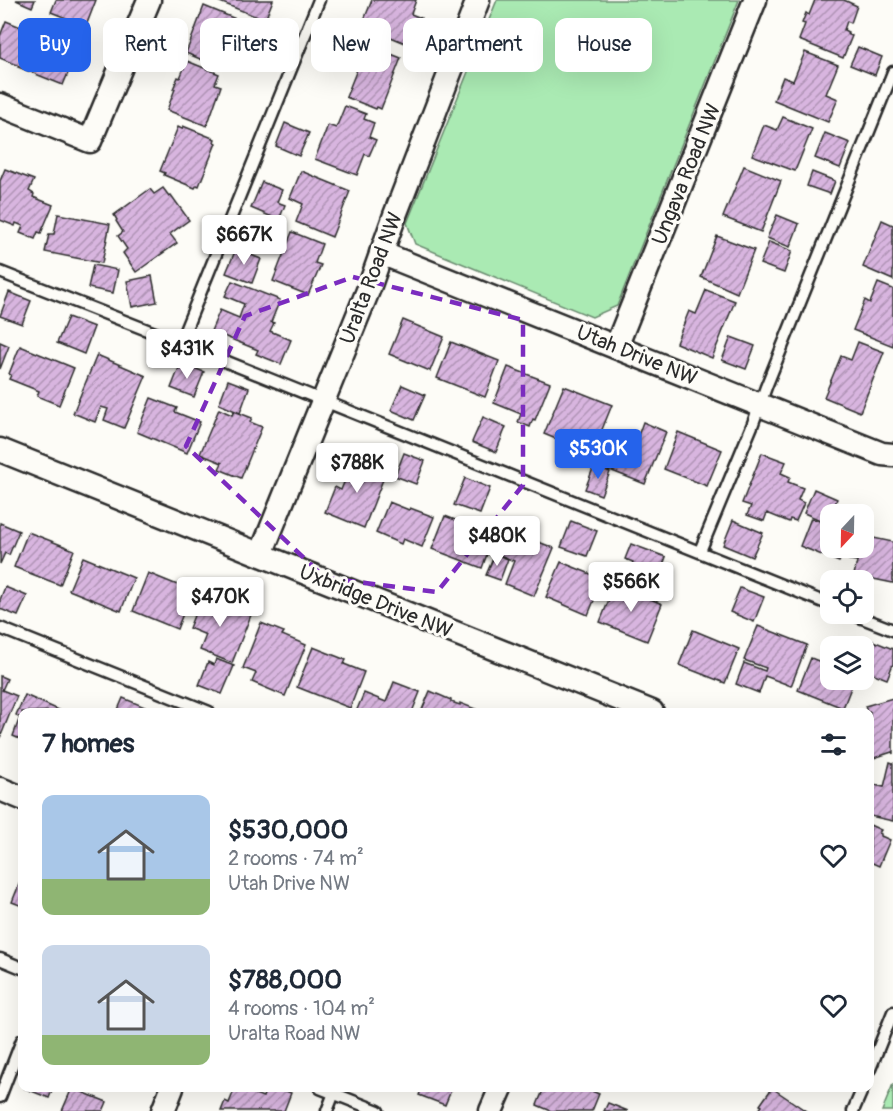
<!DOCTYPE html>
<meta charset="utf-8">
<style>
body{margin:0;font-family:Pangolin,sans-serif;background:#f6f6f7;color:#1f2937;height:100vh;display:flex;flex-direction:column;font-size:22px;white-space:nowrap}
*{box-sizing:border-box;margin:0}
p{font-size:20px;color:#747a83}
.icon{flex:none;width:33px;height:33px;fill:none;stroke:currentColor;stroke-width:2;stroke-linecap:round;stroke-linejoin:round}
.map{position:relative;flex:1;overflow:hidden}
.drawer{position:absolute;left:18px;top:708px;width:856px;height:384px;display:flex;flex-direction:column;background:#fff;border-radius:12px;box-shadow:0 6px 24px #0002}
.drawer>*{flex:none}
.top-card{position:absolute;left:18px;top:18px;width:858px;height:54px;display:flex;gap:12px}
.needle{width:39px;rotate:202deg}
.buttons{position:absolute;left:820px;top:504px;display:grid;gap:12px}
.buttons a{display:grid;place-items:center;width:54px;height:54px;border-radius:12px;background:#fff;box-shadow:0 6px 24px #0002;font-size:30px}
.price{position:absolute;translate:-50% -51px;padding:0 14px;border-radius:6px;background:#fff;color:#222;font-size:20px;line-height:39px;filter:drop-shadow(0 2px 3px #0008)}
.price::after{content:'';position:absolute;left:50%;top:36px;width:18px;height:14px;margin-left:-9px;background:inherit;clip-path:polygon(0 0,100% 0,50% 100%)}
.price.on{background:#2563eb;color:#fff}
ul{padding:0;list-style:none}
li{display:flex;align-items:center;gap:18px;height:150px;padding:0 24px}
li span{display:grid;place-items:center;flex:none;width:168px;height:120px;border-radius:12px;color:#555}
li>.icon{margin-inline-start:auto}
span .icon{width:72px;height:72px;fill:#fffc;stroke-width:1}
li b{font-size:26px}
h2{display:flex;justify-content:space-between;align-items:center;height:72px;padding:0 24px;font-size:26px}
.chip{padding:0 21px;border-radius:12px;background:#fff;box-shadow:0 6px 24px #0002;font-size:21px;line-height:54px}
.chip.on{background:#2563eb;color:#fff}
.map>svg:first-child{display:block}
</style>
<div class="map">
<svg width="893" height="1111" viewBox="0 0 893 1111">
<defs>
<pattern id="building-hatch" width="6" height="6" patternUnits="userSpaceOnUse" patternTransform="scale(1.5)"><rect width="6" height="6" fill="#d8b5df"/><path d="M-1 1l2-2M0 6l6-6M5 7l2-2" fill="none" stroke="#af93b5"/></pattern>
</defs>
<rect width="100%" height="100%" fill="#fdfcf7"/>
<filter id="ink" filterUnits="userSpaceOnUse"><feTurbulence type="fractalNoise" baseFrequency=".0167" numOctaves="2"/><feDisplacementMap in="SourceGraphic" scale="12" xChannelSelector="R" yChannelSelector="G"/><feConvolveMatrix kernelMatrix="1 2 1 2 8 2 1 2 1" color-interpolation-filters="sRGB"/></filter>
<g filter="url(#ink)">
<g fill="#aaeab3" stroke="#6a8a6f" stroke-width="1.5">
<polygon points="497,0 739,0 617,306 592,317 415,244 407,223"/>
<polygon points="893,1084 893,1111 882,1111"/>
</g>
<g fill="url(#building-hatch)" stroke="#2b2b2b" stroke-width="1.5">
<polygon points="16,0 35,0 32,7"/>
<polygon points="56,0 96,0 86,26 51,12"/>
<polygon points="215,0 273,0 265,20"/>
<polygon points="372,0 416,0 411,14 421,18 410,45 362,25"/>
<polygon points="815,0 844,0 857,6 851,23 847,21 844,30 848,32 847,34 852,36 843,58 799,40 805,24 802,23 806,13 809,15"/>
<polygon points="204,6 238,20 219,67 186,53"/>
<polygon points="6,21 45,37 51,22 84,35 63,85 18,67 19,66 0,58 0,36"/>
<polygon points="356,40 401,58 381,109 377,107 376,109 346,97 358,67 347,63"/>
<polygon points="858,47 882,57 875,75 850,65"/>
<polygon points="805,52 838,65 826,94 838,99 828,122 774,100 783,77 793,81"/>
<polygon points="187,61 219,74 215,84 221,86 207,126 167,110 175,89 173,89 178,77 180,78"/>
<polygon points="345,106 366,114 364,119 374,123 369,137 376,140 369,156 365,154 357,175 315,159 328,125 336,128"/>
<polygon points="783,117 812,129 795,171 752,155 764,125 777,130"/>
<polygon points="285,123 309,133 299,156 276,146"/>
<polygon points="183,126 215,139 214,142 216,143 199,186 197,185 195,188 164,175 165,173 160,171 178,127 182,129"/>
<polygon points="825,133 850,143 840,168 815,158"/>
<polygon points="744,166 781,181 761,232 723,217"/>
<polygon points="5,169 34,180 29,191 34,194 33,197 53,205 41,233 38,232 35,239 20,233 23,226 16,223 15,226 0,220 0,181"/>
<polygon points="301,171 350,191 332,237 296,222 303,204 290,198"/>
<polygon points="812,172 835,181 830,194 807,186"/>
<polygon points="262,182 282,190 277,202 285,205 279,220 251,208"/>
<polygon points="163,188 169,196 171,195 189,220 170,234 177,243 136,272 123,253 127,249 118,236 123,232 116,221 117,220 114,215 150,189 154,194"/>
<polygon points="58,214 110,224 102,263 45,252 49,234 54,234"/>
<polygon points="777,215 799,224 790,247 767,238"/>
<polygon points="882,220 893,225 893,280 863,267"/>
<polygon points="292,232 322,244 315,263 321,265 308,295 273,281"/>
<polygon points="717,236 754,250 737,293 701,277"/>
<polygon points="769,242 792,251 784,273 760,264"/>
<polygon points="236,249 261,259 252,283 226,273"/>
<polygon points="93,265 118,270 113,293 88,288"/>
<polygon points="152,276 157,302 132,307 127,281"/>
<polygon points="232,281 280,300 271,322 274,323 270,331 291,340 281,364 256,354 258,350 211,331 220,310 239,318 244,304 225,296"/>
<polygon points="878,283 893,289 893,346 853,330 865,300 870,303"/>
<polygon points="706,290 735,301 712,358 676,343 689,311 696,314"/>
<polygon points="9,292 31,301 22,324 0,316"/>
<polygon points="68,317 94,327 84,354 57,343"/>
<polygon points="403,320 444,337 430,371 389,354"/>
<polygon points="731,337 755,346 746,369 722,360"/>
<polygon points="0,342 9,346 0,369"/>
<polygon points="451,342 499,361 485,397 437,378"/>
<polygon points="858,342 884,352 860,412 824,397 841,356 851,360"/>
<polygon points="20,346 74,368 59,405 37,396 39,391 9,379 11,375 9,374"/>
<polygon points="97,355 146,376 124,428 104,420 108,409 101,407 95,422 73,413"/>
<polygon points="181,363 204,372 194,397 171,388"/>
<polygon points="508,367 550,383 535,420 533,419 530,427 518,422 521,414 494,403"/>
<polygon points="228,380 249,388 240,413 219,404"/>
<polygon points="402,385 425,395 414,420 391,410"/>
<polygon points="564,386 612,405 592,454 544,434"/>
<polygon points="151,398 177,408 175,412 200,422 187,453 137,432"/>
<polygon points="219,409 232,415 234,411 252,418 250,422 262,427 241,478 219,469 222,463 200,454"/>
<polygon points="483,417 506,427 496,452 472,442"/>
<polygon points="643,422 666,432 645,484 597,465 610,434 635,444"/>
<polygon points="678,432 722,450 707,486 664,469"/>
<polygon points="404,453 425,461 416,484 395,476"/>
<polygon points="762,453 786,462 781,473 790,477 788,482 803,488 798,500 804,503 796,521 790,519 789,522 767,513 764,521 747,515 751,506 742,503"/>
<polygon points="353,460 357,462 357,460 386,472 364,528 325,512 335,487 341,490"/>
<polygon points="594,466 610,472 601,495 585,489"/>
<polygon points="465,478 490,488 480,514 454,505"/>
<polygon points="814,489 837,499 827,523 804,513"/>
<polygon points="389,502 409,510 410,508 434,517 422,547 403,539 401,544 376,533"/>
<polygon points="445,516 494,535 482,568 432,549"/>
<polygon points="811,518 831,525 831,548 845,548 839,562 800,546"/>
<polygon points="733,520 763,533 752,557 723,545"/>
<polygon points="571,521 597,531 587,556 561,547"/>
<polygon points="0,523 19,531 9,555 5,553 0,564"/>
<polygon points="505,529 554,548 534,596 505,584 514,561 495,553"/>
<polygon points="28,532 74,550 60,585 14,567"/>
<polygon points="864,536 893,542 893,583 854,575 860,548 864,548"/>
<polygon points="631,544 666,557 656,584 629,573 633,562 625,559"/>
<polygon points="852,551 858,553 856,561 849,560"/>
<polygon points="495,554 508,559 500,580 486,575"/>
<polygon points="83,557 134,578 121,611 69,590"/>
<polygon points="561,562 603,579 588,615 546,597"/>
<polygon points="148,573 192,591 177,629 133,611"/>
<polygon points="5,587 27,596 18,616 0,609 0,600"/>
<polygon points="614,587 635,595 636,593 662,604 647,641 600,622"/>
<polygon points="740,588 764,597 754,622 730,612"/>
<polygon points="202,596 251,615 232,663 200,650 206,635 189,628"/>
<polygon points="261,623 284,632 282,635 306,645 285,696 252,682 256,673 243,668"/>
<polygon points="758,626 807,645 791,686 765,676 759,693 736,684 744,663 765,671 766,668 744,660"/>
<polygon points="693,630 739,649 725,683 679,665"/>
<polygon points="873,641 893,649 893,664 887,679 864,670 864,662"/>
<polygon points="313,647 346,660 344,664 364,672 350,708 297,687"/>
<polygon points="811,658 831,666 831,680 854,680 843,708 798,690"/>
<polygon points="216,659 234,666 222,694 199,685 208,662 214,665"/>
<polygon points="0,676 7,679 2,690 17,696 0,738"/>
<polygon points="394,682 420,692 412,712 356,712 364,693 386,702"/>
<polygon points="430,691 451,700 451,702 460,705 460,703 483,712 421,712"/>
<polygon points="25,695 61,711 22,712 22,740 13,736 20,717 16,715"/>
<polygon points="123,698 145,707 142,712 117,712"/>
<polygon points="893,698 893,754 892,752 871,759 870,712 867,712 865,706"/>
<polygon points="890,762 893,763 893,821 870,816 870,784 884,787"/>
<polygon points="870,825 881,830 879,833 881,834 881,836 890,840 879,866 870,862"/>
<polygon points="22,877 22,906 12,902"/>
<polygon points="24,1088 53,1088 49,1098"/>
<polygon points="72,1088 107,1102 103,1111 62,1111"/>
<polygon points="235,1088 239,1088 263,1097 266,1088 278,1088 291,1093 284,1111 221,1111 225,1101 229,1103"/>
<polygon points="422,1088 452,1088 445,1105 419,1095"/>
<polygon points="544,1088 584,1088 599,1094 592,1111 551,1111 537,1105"/>
<polygon points="772,1088 806,1111 758,1111 762,1106 760,1105"/>
<polygon points="608,1103 628,1111 604,1111"/>
</g>
<g fill="none" stroke-linecap="round" stroke-linejoin="round">
<defs>
<g id="lane">
<polyline points="319,0 180,343 831,605"/>
<polyline points="0,272 180,343"/>
<polyline points="700,551 752,426 766,387 893,72"/>
<polyline points="852,614 893,630"/>
<polyline points="0,628 209,712"/>
<polyline points="0,959 22,968"/>
<polyline points="870,1069 893,1012"/>
<polyline points="320,1088 378,1111"/>
<polyline points="0,1097 22,1040"/>
<polyline points="327,1111 334,1093"/>
<polyline points="853,1111 863,1088"/>
</g>
<g id="street">
<polyline points="0,105 90,141 149,0"/>
<polyline points="381,253 882,454 893,455"/>
<polyline points="616,347 755,0"/>
<polyline points="0,450 652,712"/>
<polyline points="261,554 369,288 395,215 478,0"/>
<polyline points="0,789 22,798"/>
<polyline points="163,1111 172,1088"/>
<polyline points="491,1111 501,1088"/>
</g>
</defs>
<use href="#lane" stroke="#2b2b2b" stroke-width="15"/>
<use href="#street" stroke="#2b2b2b" stroke-width="27"/>
<use href="#lane" stroke="#fdfcf7" stroke-width="10"/>
<use href="#street" stroke="#fdfcf7" stroke-width="22"/>
</g>
</g>
<path fill="none" stroke="#7b2cbf" stroke-width="4.5" stroke-dasharray="12 8" stroke-linejoin="round" d="M 353,277 L 523,320 L 523,485 L 437,592 L 325,578 L 186,446 L 245,316 Z"/>
<g text-anchor="middle" stroke-width="6" stroke-linejoin="round" paint-order="stroke">
<g font-size="21" fill="#2b2b2b" stroke="#fdfcf7">
<text transform="translate(686 174) rotate(-68)" y="7">Ungava Road NW</text>
<text transform="translate(371 278) rotate(-69)" y="7">Uralta Road NW</text>
<text transform="translate(637 355) rotate(22)" y="7">Utah Drive NW</text>
<text transform="translate(376 601) rotate(22)" y="7">Uxbridge Drive NW</text>
</g>
</g>
</svg>
<div class="buttons">
<a><svg class="needle" viewBox="-14 -14 28 28"><path d="M0-13l5 13h-10z" fill="#e53935"/><path d="M0 13l5-13h-10z" fill="#747a83"/></svg></a>
<a><svg class="icon" aria-label="locate" viewBox="0 0 24 24"><circle cx="12" cy="12" r="6"/><path d="M12 2v4M12 18v4M2 12h4M18 12h4"/></svg></a>
<a><svg class="icon" aria-label="layers" viewBox="0 0 24 24"><path d="M12 4l9 5-9 5-9-5zM3 14l9 5 9-5"/></svg></a>
</div>
<b class="price" style="left:244px;top:266px">$667K</b>
<b class="price" style="left:187px;top:380px">$431K</b>
<b class="price on" style="left:598px;top:480px">$530K</b>
<b class="price" style="left:357px;top:494px">$788K</b>
<b class="price" style="left:497px;top:567px">$480K</b>
<b class="price" style="left:631px;top:613px">$566K</b>
<b class="price" style="left:220px;top:628px">$470K</b>
<div class="top-card">
<a class="chip on">Buy</a>
<a class="chip">Rent</a>
<a class="chip">Filters</a>
<a class="chip">New</a>
<a class="chip">Apartment</a>
<a class="chip">House</a>
</div>
<section class="drawer">
<h2>7 homes<svg class="icon" aria-label="filters" viewBox="0 0 24 24"><path d="M4 7h16M4 17h16"/><circle cx="9" cy="7" r="2"/><circle cx="15" cy="17" r="2"/></svg></h2>
<ul>
<li><span style="background:linear-gradient(#a9c7e8 70%,#8fb573 0)"><svg class="icon" aria-label="home" viewBox="0 0 24 24"><path d="M3 11l9-7 9 7M6 9v11h12V9"/></svg></span><div><b>$530,000</b><p>2 rooms · 74 m²</p><p>Utah Drive NW</p></div><svg class="icon" aria-label="heart" viewBox="0 0 24 24"><path d="M12 20l-8-8c-3-5 5-10 8-4 3-6 11-1 8 4z"/></svg></li>
<li><span style="background:linear-gradient(#c9d6e8 75%,#8fb573 0)"><svg class="icon" aria-label="home" viewBox="0 0 24 24"><path d="M3 11l9-7 9 7M6 9v11h12V9"/></svg></span><div><b>$788,000</b><p>4 rooms · 104 m²</p><p>Uralta Road NW</p></div><svg class="icon" aria-label="heart" viewBox="0 0 24 24"><path d="M12 20l-8-8c-3-5 5-10 8-4 3-6 11-1 8 4z"/></svg></li>
</ul>
</section>
</div>
